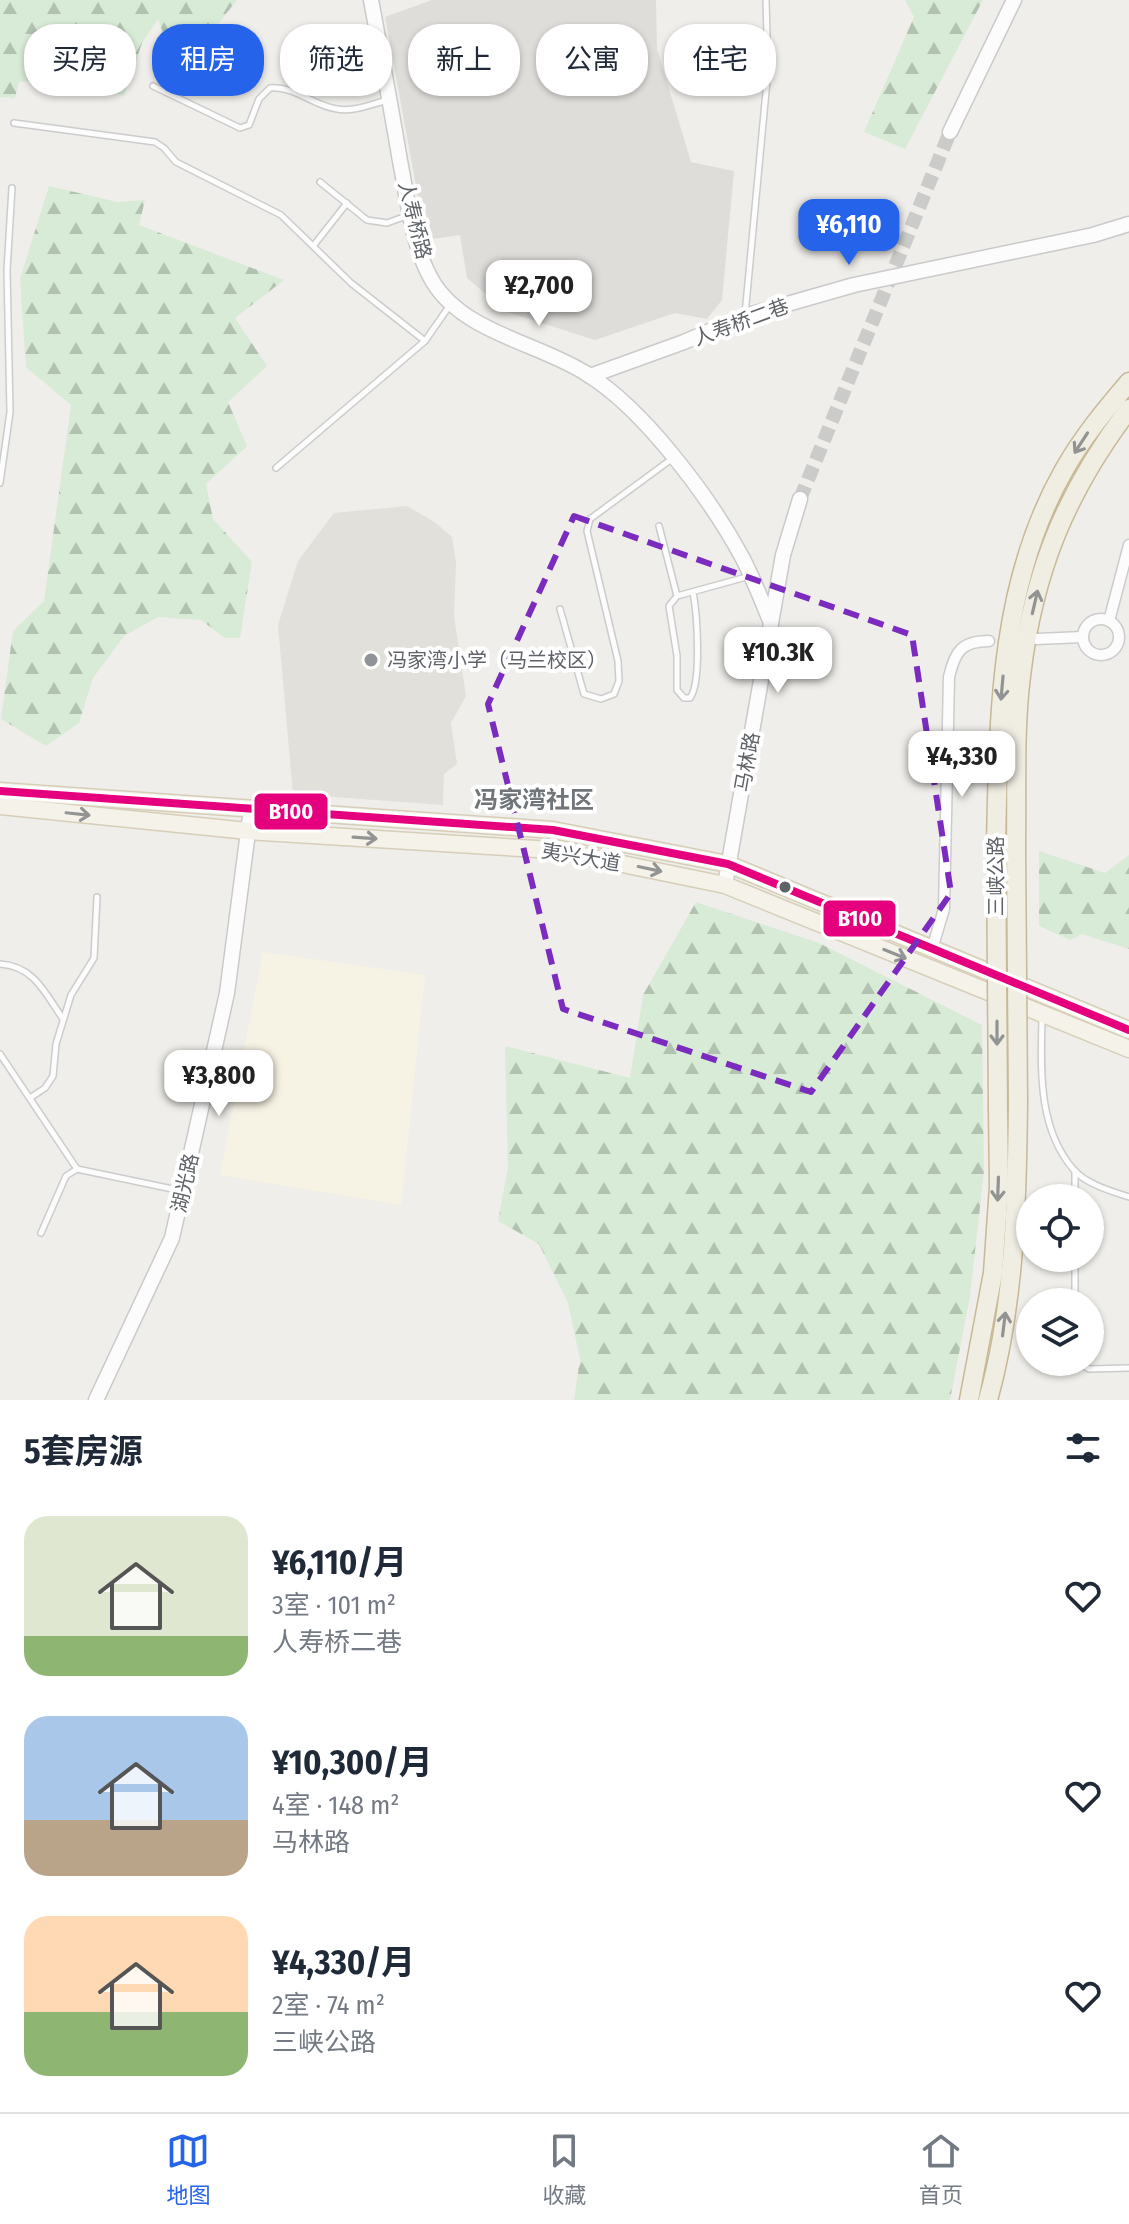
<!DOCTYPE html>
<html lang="zh">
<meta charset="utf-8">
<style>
body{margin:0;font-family:"Fira Sans Condensed","Noto Sans SC",sans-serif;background:#f2f2f3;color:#1f2937;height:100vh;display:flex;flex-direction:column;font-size:30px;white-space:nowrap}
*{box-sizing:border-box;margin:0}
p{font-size:26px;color:#747a83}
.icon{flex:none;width:44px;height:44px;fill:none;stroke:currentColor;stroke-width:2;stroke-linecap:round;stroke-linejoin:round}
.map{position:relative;height:1400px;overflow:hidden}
.details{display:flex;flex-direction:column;background:#fff;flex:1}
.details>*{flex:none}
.hud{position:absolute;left:24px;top:24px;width:1082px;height:72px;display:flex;gap:16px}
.buttons{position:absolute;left:1016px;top:1184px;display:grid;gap:16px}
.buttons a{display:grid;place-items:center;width:88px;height:88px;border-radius:50%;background:#fff;box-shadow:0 2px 6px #0004;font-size:40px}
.price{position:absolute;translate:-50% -68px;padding:0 18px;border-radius:16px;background:#fff;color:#222;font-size:26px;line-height:52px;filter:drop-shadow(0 2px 4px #0008)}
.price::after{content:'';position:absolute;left:50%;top:48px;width:24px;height:18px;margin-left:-12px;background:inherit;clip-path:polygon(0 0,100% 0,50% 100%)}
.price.current{background:#2563eb;color:#fff}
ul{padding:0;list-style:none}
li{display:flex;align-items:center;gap:24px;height:200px;padding:0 24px}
li span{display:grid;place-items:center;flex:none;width:224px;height:160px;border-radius:24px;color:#555}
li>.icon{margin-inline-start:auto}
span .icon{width:96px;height:96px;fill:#fffc;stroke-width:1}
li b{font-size:34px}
h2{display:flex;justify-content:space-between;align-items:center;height:96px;padding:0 24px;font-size:34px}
.pill{padding:0 28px;border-radius:32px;background:#fff;box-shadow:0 2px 6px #0004;font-size:28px;line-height:72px}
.pill.current{background:#2563eb;color:#fff}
.tab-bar{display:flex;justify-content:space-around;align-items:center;height:112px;border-top:2px solid #e0e1e3;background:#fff;font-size:22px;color:#747a83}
.tab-bar a{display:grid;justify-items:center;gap:4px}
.tab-bar .current{color:#2563eb}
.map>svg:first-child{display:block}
</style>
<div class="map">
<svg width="1129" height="1400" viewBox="0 0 1129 1400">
<defs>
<pattern id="forest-firs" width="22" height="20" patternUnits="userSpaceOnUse" patternTransform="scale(2)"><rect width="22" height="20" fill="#d8ebd6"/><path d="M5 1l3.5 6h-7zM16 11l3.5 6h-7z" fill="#b2c2b1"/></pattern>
</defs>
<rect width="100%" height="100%" fill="#efeeea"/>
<polygon fill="#f7f3e4" points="263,952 425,975 401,1205 220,1175"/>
<polygon fill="#dfddda" points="432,0 656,0 657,49 691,162 734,171 722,300 707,319 675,313 595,340 507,312 467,278 460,235 426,240 385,17"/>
<polygon fill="#e2e0da" points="407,506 436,523 452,537 456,562 454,616 466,696 451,723 457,764 444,774 443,805 293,794 278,625 298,561 334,513"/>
<g fill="url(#forest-firs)">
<polygon points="0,0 237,0 211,33 192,32 186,44 163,33 158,19 142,43 124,96 76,79 19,82 15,98 0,97"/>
<polygon points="905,0 983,0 905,149 864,132 914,17"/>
<polygon points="49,186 117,202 145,200 139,225 284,280 235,318 267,366 228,402 247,446 206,484 213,519 252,562 240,638 225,638 201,620 158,617 124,636 93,678 79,723 46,746 1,719 13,631 44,601 71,405 26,367 20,279"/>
<polygon points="1039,851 1105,873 1129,855 1129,949 1082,934 1070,940 1039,926"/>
<polygon points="696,902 819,943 982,1025 984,1171 970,1296 950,1400 574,1400 580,1359 568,1303 539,1244 498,1221 508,1167 505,1046 630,1078 643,995"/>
</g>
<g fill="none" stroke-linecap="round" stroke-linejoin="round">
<polyline stroke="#cbcbca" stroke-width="14" stroke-dasharray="14 7" stroke-linecap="butt" points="800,499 950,132"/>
<defs>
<g id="lane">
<path d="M 153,86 L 240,128 L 249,125 L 259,99 L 270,88 C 296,86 313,106 337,109 C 354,112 372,104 388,100"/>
<polyline points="14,123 155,142 164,148 176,162 281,215 351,283 425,341"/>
<polyline points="320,182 367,220 387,223 409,215"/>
<polyline points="314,245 347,203"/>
<polyline points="745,315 768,70 766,0"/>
<polyline points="276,468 425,341 450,305"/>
<polyline points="0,483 10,412 7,270 12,188"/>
<polyline points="659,526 677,596"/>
<path d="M 693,592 C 697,613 702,682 690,698 L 684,698 L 677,690 L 677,656 L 669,606 L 677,596 L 750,576"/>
<polyline points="560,609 584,694 601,699 614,694 619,681 618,661 587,531 590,519 673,458"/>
<path d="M 0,964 C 34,966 45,993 63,1019"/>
<path d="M 1042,1016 C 1041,1067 1037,1128 1074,1170 C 1086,1184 1111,1191 1129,1197"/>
<polyline points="0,1054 77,1169"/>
<polyline points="30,1098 45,1088 53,1076 56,1044 71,995 94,958 97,897"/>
<polyline points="1075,1172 1075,1198"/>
<polyline points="41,1233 66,1176 77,1169 182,1191"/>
<polyline points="1075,1258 1075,1302"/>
<polyline points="1077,1362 1089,1369 1129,1368"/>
</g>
<g id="street">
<circle cx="1101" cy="637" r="18"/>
<polyline points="1109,621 1129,545"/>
<polyline points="1037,639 1083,637"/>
<path d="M 932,949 L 944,909 L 949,677 C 955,651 962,641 989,641"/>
</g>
<g id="secondary">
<path d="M 371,0 C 381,54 391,107 400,161 C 408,201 412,247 433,282 C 464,333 539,343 587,374 C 644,409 710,498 742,557 C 753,578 762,601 771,623"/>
<polyline points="950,132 1014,0"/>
<polyline points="590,376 684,342 745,316 854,285 1093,235 1129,224"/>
<polyline points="725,885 783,555 800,499"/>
<polyline points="96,1400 172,1238 227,993 251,809"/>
</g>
<g id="primary">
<polyline points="0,791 553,830 728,864 1129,1030"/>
<polyline points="0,806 248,831 554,850 725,885 1129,1049"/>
</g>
<g id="highway">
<path d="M 996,843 C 999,715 999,584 1064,470 C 1082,438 1105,410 1129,382"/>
<path d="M 1016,846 C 1017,790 1014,731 1021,676 C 1033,572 1066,492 1129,409"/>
<polyline points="969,1400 993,1273 999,1186 998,1111"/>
<path d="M 988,1400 C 1015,1303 1017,1202 1018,1102"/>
</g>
</defs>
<use href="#lane" stroke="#cbcccc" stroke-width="8"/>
<use href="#street" stroke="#cbcccc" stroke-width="13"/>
<use href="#secondary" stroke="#cacacb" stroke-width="17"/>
<use href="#primary" stroke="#d7ceb8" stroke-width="19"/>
<use href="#highway" stroke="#c8b996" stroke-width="21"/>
<use href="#lane" stroke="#fdfcfc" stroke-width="5"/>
<use href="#street" stroke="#fdfcfc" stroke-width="10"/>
<use href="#secondary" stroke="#fdfcfc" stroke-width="14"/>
<use href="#primary" stroke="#f4f2e9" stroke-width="16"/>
<use href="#highway" stroke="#f0ede3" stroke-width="18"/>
<defs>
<g id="highway-bridge">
<polyline points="996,843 998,1111"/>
<polyline points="1016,846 1018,1102"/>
</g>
</defs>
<use href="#highway-bridge" stroke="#c8b996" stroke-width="21" stroke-linecap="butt"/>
<use href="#highway-bridge" stroke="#f0ede3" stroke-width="18"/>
<defs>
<polyline id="bus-1" points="0,791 553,830 728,864 1129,1030"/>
</defs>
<use href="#bus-1" stroke="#fff" stroke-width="14"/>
<use href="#bus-1" stroke="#e5007d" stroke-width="8"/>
</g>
<defs><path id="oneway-shaft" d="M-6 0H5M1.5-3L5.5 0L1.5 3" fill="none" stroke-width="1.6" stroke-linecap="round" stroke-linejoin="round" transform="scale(2)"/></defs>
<g stroke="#929393">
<use href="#oneway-shaft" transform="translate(1081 443) rotate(123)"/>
<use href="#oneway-shaft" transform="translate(1035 602) rotate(-77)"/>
<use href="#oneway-shaft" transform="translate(1002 688) rotate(95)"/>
<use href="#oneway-shaft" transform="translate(997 1033) rotate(90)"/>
<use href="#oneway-shaft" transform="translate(998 1189) rotate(92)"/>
<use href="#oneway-shaft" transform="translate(1004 1324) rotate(-83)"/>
</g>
<g stroke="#939595">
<use href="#oneway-shaft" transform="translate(78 814) rotate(6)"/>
<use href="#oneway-shaft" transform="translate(365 838) rotate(4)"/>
<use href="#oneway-shaft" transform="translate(650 869) rotate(12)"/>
<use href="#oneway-shaft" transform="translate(895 954) rotate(22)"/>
</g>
<path fill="none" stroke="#7b2cbf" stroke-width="6" stroke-dasharray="16 10" stroke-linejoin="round" d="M 574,516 L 912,635 L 951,893 L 811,1092 L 563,1009 L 488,704 Z"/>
<circle fill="#919496" stroke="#fff" stroke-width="3" cx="371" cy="660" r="8"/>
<circle fill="#5f6368" stroke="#fff" stroke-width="3" cx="785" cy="887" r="7"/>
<g text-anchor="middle" stroke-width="8" stroke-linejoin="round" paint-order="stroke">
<g font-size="20" fill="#5f6368" stroke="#fff">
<text transform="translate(415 220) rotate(76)" y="7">人寿桥路</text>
<text transform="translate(741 322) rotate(-20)" y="7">人寿桥二巷</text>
<text transform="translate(747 762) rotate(-80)" y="7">马林路</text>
<text transform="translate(581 857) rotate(10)" y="7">夷兴大道</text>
<text transform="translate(996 876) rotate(-90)" y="7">三峡公路</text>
<text transform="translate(185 1183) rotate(-77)" y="7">湖光路</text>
</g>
<g font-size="20" fill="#5f6368" stroke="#fff" text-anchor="start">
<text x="387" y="667">冯家湾小学（马兰校区）</text>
</g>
<g font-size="24" font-weight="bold" fill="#70757a" stroke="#fff">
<text x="534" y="808">冯家湾社区</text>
</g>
</g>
<g stroke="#fff" stroke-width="3">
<rect x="253" y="792" width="76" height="39" rx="8" fill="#e5007d"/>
<rect x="822" y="899" width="75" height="39" rx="8" fill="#e5007d"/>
</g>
<g font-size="22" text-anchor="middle" font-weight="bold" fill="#fff">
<text x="291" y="819">B100</text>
<text x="860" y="926">B100</text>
</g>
</svg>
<div class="buttons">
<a><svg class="icon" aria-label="locate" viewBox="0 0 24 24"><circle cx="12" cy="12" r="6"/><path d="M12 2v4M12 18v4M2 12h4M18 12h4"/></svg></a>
<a><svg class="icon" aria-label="layers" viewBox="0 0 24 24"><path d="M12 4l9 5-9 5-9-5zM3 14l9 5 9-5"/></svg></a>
</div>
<b class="price current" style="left:849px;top:267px">¥6,110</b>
<b class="price" style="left:539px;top:328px">¥2,700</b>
<b class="price" style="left:778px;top:695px">¥10.3K</b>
<b class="price" style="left:962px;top:799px">¥4,330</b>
<b class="price" style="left:219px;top:1118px">¥3,800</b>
<div class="hud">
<a class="pill">买房</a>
<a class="pill current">租房</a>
<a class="pill">筛选</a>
<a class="pill">新上</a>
<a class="pill">公寓</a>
<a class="pill">住宅</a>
</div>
</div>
<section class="details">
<h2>5套房源<svg class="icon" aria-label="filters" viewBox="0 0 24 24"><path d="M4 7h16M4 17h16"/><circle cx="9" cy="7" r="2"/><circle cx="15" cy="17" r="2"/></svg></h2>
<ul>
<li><span style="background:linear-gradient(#dfe7d0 75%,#8fb573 0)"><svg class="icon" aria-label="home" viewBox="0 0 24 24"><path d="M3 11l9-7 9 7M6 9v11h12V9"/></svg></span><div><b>¥6,110/月</b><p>3室 · 101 m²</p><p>人寿桥二巷</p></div><svg class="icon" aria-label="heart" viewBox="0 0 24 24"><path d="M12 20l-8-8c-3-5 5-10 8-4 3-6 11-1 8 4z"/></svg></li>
<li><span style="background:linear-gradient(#a9c7e8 65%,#b9a48a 0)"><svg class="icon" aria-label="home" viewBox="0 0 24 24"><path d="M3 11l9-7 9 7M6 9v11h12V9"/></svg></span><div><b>¥10,300/月</b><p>4室 · 148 m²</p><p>马林路</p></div><svg class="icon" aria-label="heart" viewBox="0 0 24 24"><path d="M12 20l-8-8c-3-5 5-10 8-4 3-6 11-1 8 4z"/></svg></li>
<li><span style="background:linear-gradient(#ffd9b3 60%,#8fb573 0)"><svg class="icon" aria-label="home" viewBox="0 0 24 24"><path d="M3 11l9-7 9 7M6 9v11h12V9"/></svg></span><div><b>¥4,330/月</b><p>2室 · 74 m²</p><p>三峡公路</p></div><svg class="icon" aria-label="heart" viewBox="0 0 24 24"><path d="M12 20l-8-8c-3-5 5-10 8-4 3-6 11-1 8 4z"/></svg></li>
</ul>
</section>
<nav class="tab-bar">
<a class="current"><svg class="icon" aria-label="map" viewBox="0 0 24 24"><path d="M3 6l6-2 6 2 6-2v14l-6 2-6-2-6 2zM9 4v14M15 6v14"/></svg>地图</a>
<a><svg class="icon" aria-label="saved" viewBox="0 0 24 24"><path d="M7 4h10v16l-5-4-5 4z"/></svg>收藏</a>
<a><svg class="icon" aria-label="home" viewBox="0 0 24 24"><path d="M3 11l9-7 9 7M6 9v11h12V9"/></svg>首页</a>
</nav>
